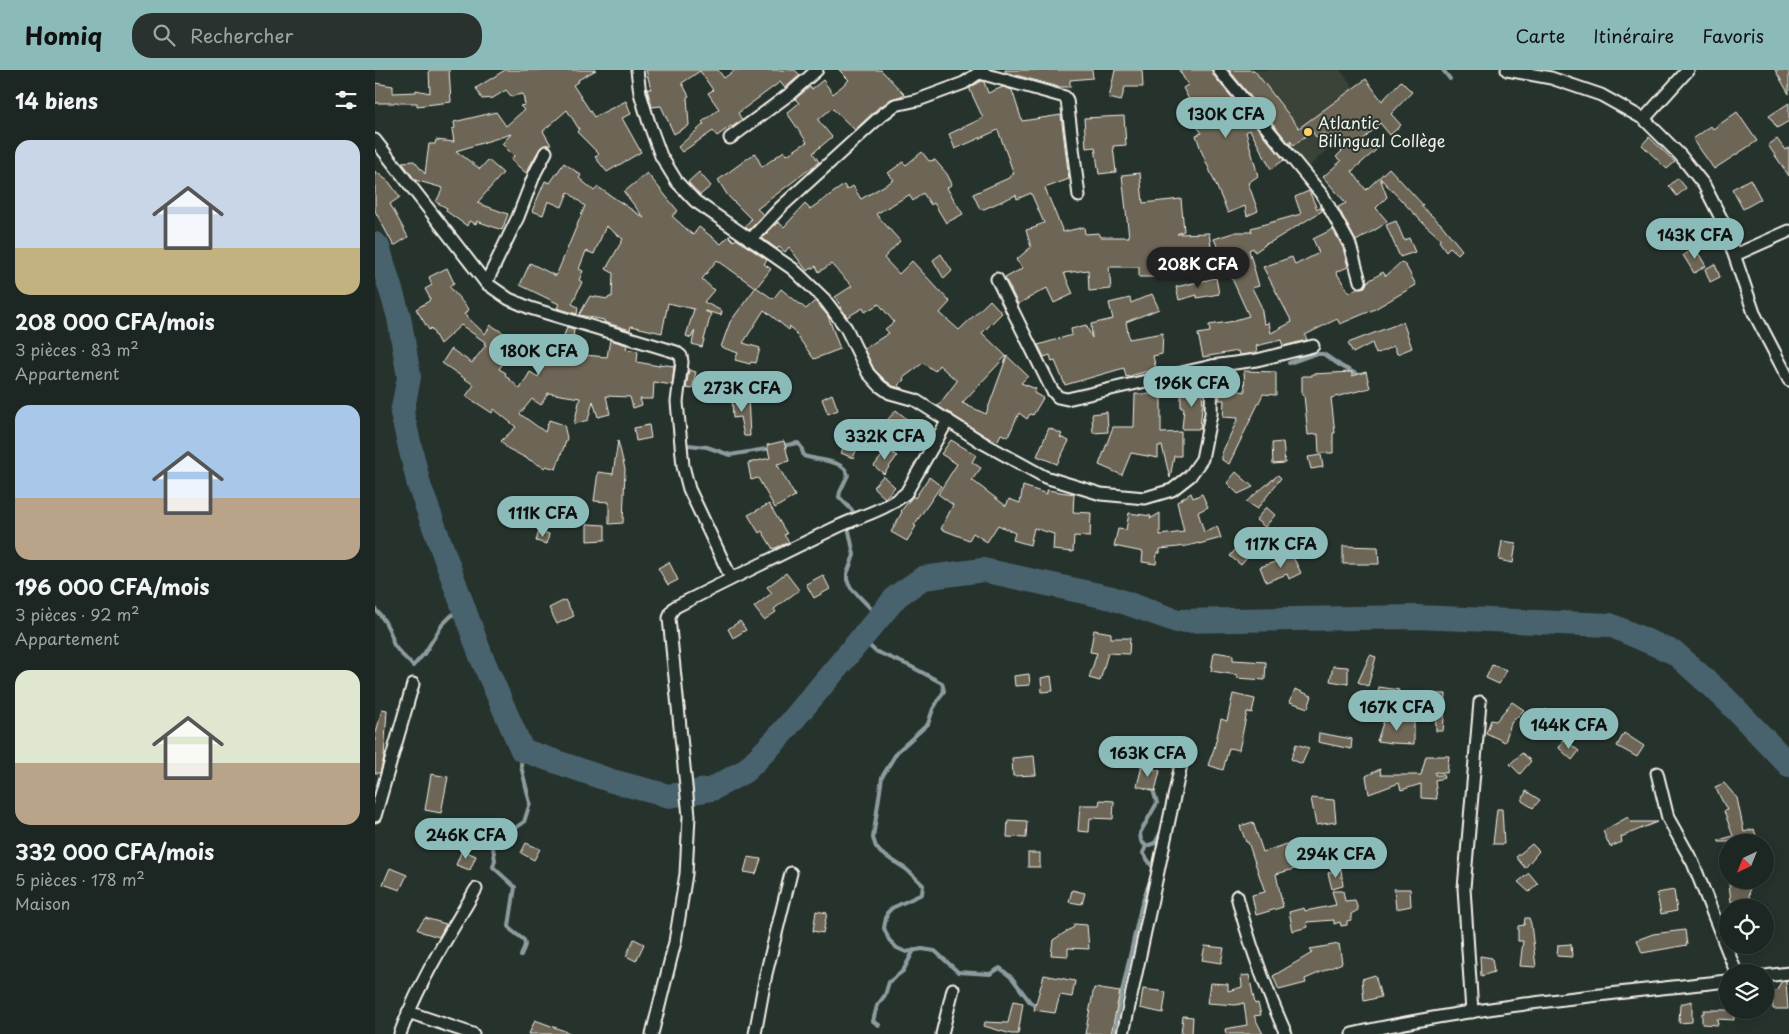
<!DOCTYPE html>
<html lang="fr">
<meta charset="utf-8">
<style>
body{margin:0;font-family:"Playpen Sans",sans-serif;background:#29322f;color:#f1f3f6;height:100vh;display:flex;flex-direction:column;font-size:19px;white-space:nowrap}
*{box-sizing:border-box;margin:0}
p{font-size:16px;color:#a0a5a5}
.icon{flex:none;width:28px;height:28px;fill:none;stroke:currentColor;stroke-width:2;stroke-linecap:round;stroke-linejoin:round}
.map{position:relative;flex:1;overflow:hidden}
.details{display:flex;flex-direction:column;background:#1c2622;width:375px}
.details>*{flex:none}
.needle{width:32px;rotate:223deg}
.buttons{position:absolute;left:1344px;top:764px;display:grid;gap:10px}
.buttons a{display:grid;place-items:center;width:55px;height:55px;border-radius:50%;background:#1c2622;box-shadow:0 2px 12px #0003,0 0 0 1px #3a4340;font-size:25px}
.price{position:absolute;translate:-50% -42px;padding:0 11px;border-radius:18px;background:#8bbbb9;color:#111;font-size:16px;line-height:32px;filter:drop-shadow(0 1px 2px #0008)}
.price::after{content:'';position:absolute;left:50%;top:30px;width:15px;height:11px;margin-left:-8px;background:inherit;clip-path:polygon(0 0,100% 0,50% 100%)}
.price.on{background:#222;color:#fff}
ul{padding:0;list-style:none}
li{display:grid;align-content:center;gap:10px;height:265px;padding:0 15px}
li span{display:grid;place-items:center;height:155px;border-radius:15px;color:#555}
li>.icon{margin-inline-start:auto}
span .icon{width:90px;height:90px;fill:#fffc;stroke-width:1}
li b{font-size:21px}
h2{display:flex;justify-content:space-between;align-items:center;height:60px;padding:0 15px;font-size:21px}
header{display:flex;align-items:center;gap:30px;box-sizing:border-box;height:70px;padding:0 25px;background:#8bbbb9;color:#111}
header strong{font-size:24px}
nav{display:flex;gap:28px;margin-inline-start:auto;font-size:18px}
.search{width:350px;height:45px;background:#29322f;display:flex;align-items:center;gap:12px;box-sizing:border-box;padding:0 18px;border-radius:20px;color:#a0a5a5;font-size:19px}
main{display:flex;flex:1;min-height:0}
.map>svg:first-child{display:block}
</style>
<header>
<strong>Homiq</strong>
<div class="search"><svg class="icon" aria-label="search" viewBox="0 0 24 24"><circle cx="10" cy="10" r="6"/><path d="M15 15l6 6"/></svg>Rechercher</div>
<nav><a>Carte</a><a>Itinéraire</a><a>Favoris</a></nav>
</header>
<main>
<section class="details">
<h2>14 biens<svg class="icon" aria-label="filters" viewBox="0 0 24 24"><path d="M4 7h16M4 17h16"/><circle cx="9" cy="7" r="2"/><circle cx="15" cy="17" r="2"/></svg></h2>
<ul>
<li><span style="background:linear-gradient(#c9d6e8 70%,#c2b280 0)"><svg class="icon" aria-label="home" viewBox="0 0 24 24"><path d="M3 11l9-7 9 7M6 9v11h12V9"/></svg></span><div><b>208 000 CFA/mois</b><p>3 pièces · 83 m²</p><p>Appartement</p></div></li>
<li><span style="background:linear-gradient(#a9c7e8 60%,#b9a48a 0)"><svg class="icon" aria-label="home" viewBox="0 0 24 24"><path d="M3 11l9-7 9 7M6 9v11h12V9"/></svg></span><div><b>196 000 CFA/mois</b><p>3 pièces · 92 m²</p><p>Appartement</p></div></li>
<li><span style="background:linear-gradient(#dfe7d0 60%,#b9a48a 0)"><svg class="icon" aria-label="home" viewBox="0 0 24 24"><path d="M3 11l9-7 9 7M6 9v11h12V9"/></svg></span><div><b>332 000 CFA/mois</b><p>5 pièces · 178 m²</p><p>Maison</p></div></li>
</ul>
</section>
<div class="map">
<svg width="1414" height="964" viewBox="0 0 1414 964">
<rect width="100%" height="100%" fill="#26332d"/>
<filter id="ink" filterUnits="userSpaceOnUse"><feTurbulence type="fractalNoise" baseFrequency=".02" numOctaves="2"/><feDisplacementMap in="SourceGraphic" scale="10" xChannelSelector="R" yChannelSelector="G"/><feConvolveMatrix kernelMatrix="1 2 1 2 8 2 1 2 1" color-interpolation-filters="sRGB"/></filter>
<g filter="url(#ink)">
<polygon fill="#3b4239" points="846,0 965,0 995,37 929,102"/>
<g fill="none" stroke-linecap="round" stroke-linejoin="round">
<g stroke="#8e9c9f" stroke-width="4">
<polyline points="1068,0 1075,9"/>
<polyline points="950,285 966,296 987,307"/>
<polyline points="914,293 939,284 948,284"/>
<polyline points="308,372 313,375 332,377 355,385 397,378"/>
<path d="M 406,376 L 423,373 L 426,377 L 429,386 C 443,391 468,389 473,405 L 465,422 L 464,427 L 476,439 L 481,446"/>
<polyline points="474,461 479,485 472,504 472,510 476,518 504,547"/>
<path d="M 0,539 C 8,547 13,556 17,567 C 18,569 17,573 19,575 C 24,583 32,589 38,596 L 49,584 L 67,555 L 88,534"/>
<polyline points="486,568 500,581 535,596 567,613 569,621 558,639 553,654 522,682 507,707 498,768 501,777 506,783 531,799 548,815 547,824 517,838 512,843 509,858 514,870 522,878 531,882 547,879 560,881 583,902 615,904 625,898 637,908 655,932 663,937"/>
<polyline points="757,680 769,699"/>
<polyline points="771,776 766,771 765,763 782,733 777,717"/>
<polyline points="146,886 150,875 149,870 136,860 134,856 140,817 118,797 120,790 117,772 127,759 139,759 149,752 155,733 146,696 147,680"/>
<polyline points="742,944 766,837 779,799 768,783 771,776 780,773 787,760"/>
<polyline points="504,955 498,951 502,936 510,925 514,912 528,901 539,880"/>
<polyline points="739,964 742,946"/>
</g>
<polyline stroke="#4a636e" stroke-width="24" points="0,174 3,177 24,247 34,307 27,343 44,415 106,586 147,680 237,711 294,726 337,719 370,701 401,670 522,526 548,508 608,500 737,528 802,551 1041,547 1235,555 1300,583 1350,628 1414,695"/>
</g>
<g fill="#6d6555" stroke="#f4f1e8">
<polygon points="54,0 74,0 76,32 42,36 42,33 0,33 0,13 18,16 18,23 41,22 41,20 55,23"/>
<polygon points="130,0 221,0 203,10 204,11 198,15 219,47 251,31 256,44 247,48 266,82 232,102 220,87 224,84 202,62 204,59 192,40 168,61 176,75 170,75 165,78 151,103 136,90 139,86 127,74 136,64 81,81 105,99 113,90 128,103 102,133 133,144 127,160 102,151 101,154 94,151 92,156 71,141 72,138 61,132 68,118 40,110 27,92 39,91 50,104 54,74 60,74 61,70 79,72 77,59 80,58 79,52 121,42 131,56 149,40 145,36 150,35 148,24 136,26 131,20 118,28 107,29 101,18"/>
<polygon points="271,0 343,0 349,8 360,0 420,0 425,5 410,18 405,12 363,43 367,50 357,57 356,56 342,66 338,61 307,82 303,77 329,54 327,52 344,39 333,23 338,20 325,1 307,13 314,26 312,27 314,55 299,64 286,36 277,37 272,19 276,19"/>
<polygon points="464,0 506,0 529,24 526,26 516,29 506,37 505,36 480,60 457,38 443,50 457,67 438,83 444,92 382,139 389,145 374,160 370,157 376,149 353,126 343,110 380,83 387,97 409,81 412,85 432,72 412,43 424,33 420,29 435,17 437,19 448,10 458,24 474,10"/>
<polygon points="630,0 717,0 718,8 695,10 695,17 684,17 630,2"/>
<polygon points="740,0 767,0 768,17 750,17 746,31 734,28"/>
<polygon points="804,0 837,0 838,5 909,90 896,99 875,60 871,62 883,106 873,113 883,141 872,146 870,136 853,143 826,80 821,65 827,63 815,48 817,47 814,40 818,37 817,35 808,18 813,15"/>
<polygon points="854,0 879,0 924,58 991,9 1007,31 1026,11 1037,22 1016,44 1026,55 1015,65 1005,53 988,70 1001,80 977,101 991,120 1014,98 1048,135 1046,136 1066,154 1087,180 1083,184 1075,177 1071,181 1064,171 1066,169 1049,154 1005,108 1012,127 1001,138 1012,151 1005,157 981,171 963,137 971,133 948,107 966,91 961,87 967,81 948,63 941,67 937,61 919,75 915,71 917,77"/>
<polygon points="1400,0 1414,0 1414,24"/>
<polygon points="606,11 609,12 613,23 628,17 637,20 647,51 686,45 694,109 670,118 688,162 709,157 710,164 724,163 726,167 754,167 747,105 765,103 768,133 806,129 809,161 802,164 834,163 841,207 838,208 826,181 788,182 787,207 764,207 764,197 734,197 736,219 714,221 713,200 689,203 698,224 679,233 672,218 643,234 630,208 648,198 641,190 656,177 651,160 662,157 661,156 669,153 656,123 642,129 641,125 609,139 605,139 598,124 636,107 635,105 639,104 623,60 580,79 574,64 608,48 595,20 595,18"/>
<polygon points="1414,33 1414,51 1402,58 1394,46"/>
<polygon points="1362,42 1382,71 1339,99 1318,69 1336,56 1338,59"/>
<polygon points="749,46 751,75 738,76 741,102 724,104 720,77 711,78 709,48"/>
<polygon points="1274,67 1300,92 1292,99 1267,75"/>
<polygon points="1402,69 1410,80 1414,78 1414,106 1393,75"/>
<polygon points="547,82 554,91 560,90 572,104 577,114 572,118 588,144 571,153 559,133 556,135 548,123 538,131 534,125 501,144 525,171 509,188 524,204 537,191 575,232 565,243 584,260 615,230 627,243 607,263 631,286 587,333 611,344 632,286 653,306 646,313 661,319 659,323 668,328 658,345 655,344 652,349 644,343 633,367 626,364 623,370 612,367 563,336 582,311 564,295 560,301 548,293 528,308 529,310 523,315 529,319 518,316 510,310 499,299 489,279 514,263 510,259 519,252 504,234 490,242 488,238 472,247 460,227 477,216 456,194 444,202 441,196 432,201 414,177 410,182 404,177 402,179 387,168 403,152 409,157 430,134 435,139 469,115 472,120 478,116 486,129 519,110 513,103 528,92 531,95"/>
<polygon points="189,93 206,105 204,108 219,121 223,117 269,148 249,122 272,103 303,141 297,146 318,165 324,157 346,174 354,166 359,171 361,169 392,190 389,194 396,199 381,218 342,190 327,209 339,220 329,232 347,241 346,245 330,241 336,244 327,277 317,274 320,260 316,268 311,266 319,239 293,233 287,263 256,256 255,260 229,252 229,250 204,245 215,226 233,229 234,227 237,227 238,203 231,199 248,169 231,156 219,184 211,181 204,199 208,201 204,210 207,212 197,234 203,237 202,244 182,238 184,234 145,215 155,193 181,206 210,136 193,122 187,137 173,131 168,145 157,141 170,111 175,113"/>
<polygon points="0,101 14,112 25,127 15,134 33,167 19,176 0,141"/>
<polygon points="324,102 336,116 325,125 313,112"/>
<polygon points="1303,108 1311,118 1302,126 1294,116"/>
<polygon points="1375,109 1386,129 1368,139 1357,119"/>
<polygon points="934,121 942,139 946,138 947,141 896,172 890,174 890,175 880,182 878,178 874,180 884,216 877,218 886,236 889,254 894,253 896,263 917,252 888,197 917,187 920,195 944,183 938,169 958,159 968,178 973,197 961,202 974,223 982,218 990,217 992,212 1008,202 1011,206 1026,192 1031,196 1041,215 998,240 965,254 962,249 930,265 932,270 908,276 906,270 881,276 882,282 881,283 864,285 863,281 828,287 823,264 835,262 834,255 860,251 860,250 874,246 839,169 861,162 877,162 876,158 926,144 920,127"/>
<polygon points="1021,151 1029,170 1034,168 1040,182 1025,187 1011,155"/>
<polygon points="1320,178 1331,196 1319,203 1308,185"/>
<polygon points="566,184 577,201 569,209 558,190"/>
<polygon points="1340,194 1345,207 1335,212 1330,199"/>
<polygon points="72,198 79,213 74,216 94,240 89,244 110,264 116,255 130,264 121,278 123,279 121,282 131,289 124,299 131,303 130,305 145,319 155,302 163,307 172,281 183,283 192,257 199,259 198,269 211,273 209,285 232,287 235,270 252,275 251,279 263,281 262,292 284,296 284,294 299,296 297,315 279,312 278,329 265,329 267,335 258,338 255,327 231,326 235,344 223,347 218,331 213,350 199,354 205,328 173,323 166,335 157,329 145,344 170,362 174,350 189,355 192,368 181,399 171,396 170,398 132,378 126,371 141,357 119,339 117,343 91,326 99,315 67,293 76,279 97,293 111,275 109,274 110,272 86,255 65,274 56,258 54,260 41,239 54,231 55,228 50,219 57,215 54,207"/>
<polygon points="841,208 844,224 822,228 822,225 804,230 801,217"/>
<polygon points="381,217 398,229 406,219 431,239 440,231 453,246 465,279 439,289 415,256 414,260 389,240 368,273 385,278 381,293 376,292 375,294 360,290 363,283 346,277 355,252"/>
<polygon points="777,224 784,239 751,252 754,269 788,263 787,284 778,286 781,299 751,307 749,298 690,315 680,291 677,292 675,285 669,287 663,275 697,265 696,259 711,255 717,268 716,254 738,249 734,233 755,228 756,233"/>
<polygon points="1028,252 1037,278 1022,284 1019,276 1001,284 997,273 978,283 973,273"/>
<polygon points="314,300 321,302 317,319 311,318"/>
<polygon points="869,301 901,302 901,325 888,324 854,394 847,390 847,383 863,348 848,347 849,330 844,330 847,317 870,322"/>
<polygon points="977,302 977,306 991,302 995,318 956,328 960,363 958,363 958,383 944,383 943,364 933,365 929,325 927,325 927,306 937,306 937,304"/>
<polygon points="827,319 828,337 827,337 825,359 807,359 809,338 806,338 806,320"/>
<polygon points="457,324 463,340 453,344 447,329"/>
<polygon points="760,324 786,324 786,363 806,362 806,386 799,386 795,408 787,376 783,376 783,388 756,383 747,405 724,395 738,357 759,357"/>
<polygon points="373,327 375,366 369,366 365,347 358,348 357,328"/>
<polygon points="521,340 538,354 524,369 508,355"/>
<polygon points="732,342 733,362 718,363 717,344"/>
<polygon points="274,355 276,368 261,371 259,358"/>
<polygon points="674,358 687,364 685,367 694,371 682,394 662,386"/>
<polygon points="475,364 486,369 478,388 466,383"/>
<polygon points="576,370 601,385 597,392 606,398 597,410 631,436 634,429 645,433 648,416 672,424 672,420 699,424 698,442 716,443 715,467 699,466 698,482 678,480 679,464 659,458 655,475 638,470 640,463 623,455 612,472 598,463 594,470 566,459 578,435 563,424 582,394 566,384"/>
<polygon points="243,371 250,399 248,453 234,454 234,432 219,431 223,402 238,404"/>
<polygon points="409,371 414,391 402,394 420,426 400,438 383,408 376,410 373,393 395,388 392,375"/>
<polygon points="908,372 910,393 898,394 897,373"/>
<polygon points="512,379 522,386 509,404 499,396"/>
<polygon points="946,385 948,397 936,399 933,387"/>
<polygon points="861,402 878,417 863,424 852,413"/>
<polygon points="903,405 906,408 882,439 871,432"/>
<polygon points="508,406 520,417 510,428 498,417"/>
<polygon points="554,407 566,416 539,455 541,456 532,471 516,462 527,442 526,441 538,426 540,428"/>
<polygon points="816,423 818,428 827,424 833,437 823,442 829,462 838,459 842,456 846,468 824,474 824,473 812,476 785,479 785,483 782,483 781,494 767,492 768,482 739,476 743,459 751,460 754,443 776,446 775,449 785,443 785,465 809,462 802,432"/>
<polygon points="394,434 412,464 409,465 414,472 398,479 387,461 384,463 373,445"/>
<polygon points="891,437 900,445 890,457 881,450"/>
<polygon points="212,454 230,455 230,470 212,471"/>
<polygon points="878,459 890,467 866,495 855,486"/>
<polygon points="164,461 174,464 172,474 161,471"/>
<polygon points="1127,471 1141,473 1138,493 1124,490"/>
<polygon points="968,476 1003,477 1004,494 968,494"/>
<polygon points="916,483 926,503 914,509 912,504 891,512 885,497 906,490 905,488"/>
<polygon points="294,492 303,510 293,515 283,498"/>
<polygon points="411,503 424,520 399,539 401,542 389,550 379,537 397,523 392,517"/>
<polygon points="448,505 455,519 439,528 431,514"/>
<polygon points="190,530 199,546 182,554 174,538"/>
<polygon points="365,551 371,560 358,568 353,559"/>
<polygon points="719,560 736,563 736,568 755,568 754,584 733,583 725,611 714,608 722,583 715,582"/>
<polygon points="839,582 858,585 858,590 891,592 890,610 862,608 862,605 836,601"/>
<polygon points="995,585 1001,587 993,616 983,612"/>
<polygon points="1117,595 1132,600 1124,614 1111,608"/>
<polygon points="958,596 973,597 973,614 955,611"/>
<polygon points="654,604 655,615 640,616 639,606"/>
<polygon points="676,606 678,621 667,622 666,608"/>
<polygon points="1004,617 1024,620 1018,638 1001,633"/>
<polygon points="920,619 937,626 933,638 915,632"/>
<polygon points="858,624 880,629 877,643 872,642 864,680 854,678 848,700 833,695 839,679 846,649 852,651"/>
<polygon points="1060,624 1071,624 1068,661 1061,661"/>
<polygon points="1137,632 1149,640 1136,653 1130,672 1111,663 1116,650 1121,651"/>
<polygon points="7,639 12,640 9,687 5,703 0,703 0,667"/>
<polygon points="1171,639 1184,651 1170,665 1157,654"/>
<polygon points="1009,650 1039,650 1039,674 1017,673 1002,671"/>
<polygon points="944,663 977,669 976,679 943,672"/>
<polygon points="1249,663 1269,676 1262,687 1242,676"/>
<polygon points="1188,669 1204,681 1197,690 1184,678"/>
<polygon points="921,674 934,678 927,694 916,689"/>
<polygon points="1147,683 1156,691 1145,704 1135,694"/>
<polygon points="659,686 661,705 638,706 637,688"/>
<polygon points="1051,686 1074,686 1072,703 1060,702 1060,705 1068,705 1069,708 1060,710 1062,729 1046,728 1046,714 1026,720 1024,713 994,724 991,706 1005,699 1006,705 1046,705"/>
<polygon points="767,696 785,701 780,721 762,716"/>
<polygon points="56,704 73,707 66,743 50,740"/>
<polygon points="1349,713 1362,728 1369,762 1379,759 1383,772 1344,772 1344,770 1358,766 1349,741 1352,740 1340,717"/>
<polygon points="1151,721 1165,730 1158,738 1147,731"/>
<polygon points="936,728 959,730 961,752 941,755"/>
<polygon points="725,730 739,731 738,749 715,748 714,762 703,761 705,735 724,735"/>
<polygon points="1122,739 1127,739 1129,774 1118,774"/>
<polygon points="1253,747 1256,752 1282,752 1246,767 1247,772 1235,777 1228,761"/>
<polygon points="633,750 652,751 651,768 632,767"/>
<polygon points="878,752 888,782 914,773 923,798 901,804 908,837 881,845 877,825 890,822 873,772 871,772 865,756"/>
<polygon points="151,773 165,779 159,790 146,783"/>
<polygon points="1157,774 1164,781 1150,798 1141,787"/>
<polygon points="87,780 101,786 95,800 81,795"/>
<rect x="653" y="783" width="12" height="14"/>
<polygon points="373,787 386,789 381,804 369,802"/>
<polygon points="15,798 32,805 25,820 8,814"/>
<polygon points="966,799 968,816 957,819 953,803"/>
<polygon points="1154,803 1163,814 1154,822 1143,812"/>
<polygon points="1375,813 1374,830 1356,832 1354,814"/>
<polygon points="1019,819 1035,819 1036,836 1021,839"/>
<polygon points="697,820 710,823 707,834 694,832"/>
<polygon points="1299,820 1302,841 1286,844 1282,823"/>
<polygon points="957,821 968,821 970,831 980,830 983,840 976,844 976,850 972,851 972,855 966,856 965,852 959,854 959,850 932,852 933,857 918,861 914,842 929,838 930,841 961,835"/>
<polygon points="441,841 452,843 448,863 438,861"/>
<polygon points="50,848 71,854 64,867 47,862 42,859"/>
<polygon points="1150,848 1154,848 1156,854 1161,897 1145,896 1148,871 1143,871 1143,856 1149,855"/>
<polygon points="699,854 712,855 714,879 693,878 693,886 676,885 678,870 699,857"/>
<polygon points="1310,860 1312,875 1267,883 1262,870 1278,864"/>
<polygon points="259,869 269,874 261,891 251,886"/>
<polygon points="964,874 967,893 930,909 931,913 904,920 898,906 937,883 935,879"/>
<polygon points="1196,874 1197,887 1182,886 1183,875"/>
<polygon points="830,876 849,878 846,893 827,890"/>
<polygon points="1105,886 1117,888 1119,902 1106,906"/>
<polygon points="669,905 700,911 697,927 685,925 680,943 659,940"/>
<polygon points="874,905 880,934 883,933 886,945 879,946 888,964 851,964 850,959 872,955 869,933 861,935 832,933 835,913 853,914 853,921 867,917 866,906"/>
<polygon points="1000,905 1006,927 989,931 987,909"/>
<polygon points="1411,911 1413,939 1398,939 1397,923 1402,920 1406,912"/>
<polygon points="719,918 745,922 736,964 710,964"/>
<polygon points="768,919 791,922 788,943 765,938"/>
<polygon points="638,931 648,933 643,964 636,964 609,956 610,952 633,953"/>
<polygon points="1317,931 1317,952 1304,953 1305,934"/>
<polygon points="1329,940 1359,940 1359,950 1342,949 1343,955 1327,954 1327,943 1329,943"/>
<polygon points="808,946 818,947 817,964 806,964"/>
<polygon points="160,950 195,963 195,964 154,964"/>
</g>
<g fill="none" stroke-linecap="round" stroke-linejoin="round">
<defs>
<g id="street">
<polyline points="262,0 265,23 274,53 286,86 302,112 320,131 418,199 450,230 471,258 493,303 505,316 515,323 540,330 608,373 670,407 726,424 770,428 797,420 815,406 827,389 836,344 837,296"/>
<polyline points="844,0 948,126 975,175 985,211"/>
<polyline points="1132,0 1176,8 1226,25 1269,49 1305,85 1329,115 1348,152 1379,243 1414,310"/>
<polyline points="605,3 690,27 692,30 704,126"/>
<polyline points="1269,49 1313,0"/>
<polyline points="355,68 416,23 442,0"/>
<polyline points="0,70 111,213 134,229 155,238 301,282 306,286 307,292 302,332 308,396 314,419 356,508"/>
<polyline points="375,170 406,137 507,45 520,35 543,30 589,13 608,0"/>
<polyline points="1360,185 1414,161"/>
<polyline points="622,209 677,320 683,327 692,329 837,296 882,290 938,276"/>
<polyline points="111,213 143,147 160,103 171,82"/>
<polyline points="1282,703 1293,748 1318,793 1361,902"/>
<polyline points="0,746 38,614"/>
<path d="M 862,826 C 874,874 891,919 911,964"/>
<polyline points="1390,906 1414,903"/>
<polyline points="33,942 98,964"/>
<polyline points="1097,942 1089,818 1105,632"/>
<path d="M 25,964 C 44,912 73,866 101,819"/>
<path d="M 277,964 L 300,872 L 311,804 L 314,746 L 294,548 L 296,542 L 300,537 C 354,510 408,483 462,457 C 485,446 511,440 531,423 L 573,350"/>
<polyline points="380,964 391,904 416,803"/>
<polyline points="567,964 578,919"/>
<polyline points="748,964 810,676"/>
<path d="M 977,964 C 1100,936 1227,925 1352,911"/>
</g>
</defs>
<use href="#street" stroke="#f4f1e8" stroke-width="15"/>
<use href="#street" stroke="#26332d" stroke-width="11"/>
</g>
</g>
<circle fill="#ffd166" stroke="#26332d" stroke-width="2" cx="933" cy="62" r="5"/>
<g text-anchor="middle" stroke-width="4" stroke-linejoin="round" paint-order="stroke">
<g font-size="16" fill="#f4f1e8" stroke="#26332d" text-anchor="start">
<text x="943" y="59">Atlantic<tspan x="943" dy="18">Bilingual Collège</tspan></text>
</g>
</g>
</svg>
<div class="buttons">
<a><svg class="needle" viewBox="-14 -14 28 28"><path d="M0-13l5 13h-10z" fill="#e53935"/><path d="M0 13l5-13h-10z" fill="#a0a5a5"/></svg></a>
<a><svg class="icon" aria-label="locate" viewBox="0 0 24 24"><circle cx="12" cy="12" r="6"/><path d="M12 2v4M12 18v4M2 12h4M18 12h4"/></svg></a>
<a><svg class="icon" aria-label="layers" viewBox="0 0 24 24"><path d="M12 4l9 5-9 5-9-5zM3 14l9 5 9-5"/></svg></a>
</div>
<b class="price" style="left:851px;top:69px">130K CFA</b>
<b class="price" style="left:1320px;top:190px">143K CFA</b>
<b class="price on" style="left:823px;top:219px">208K CFA</b>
<b class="price" style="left:164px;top:306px">180K CFA</b>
<b class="price" style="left:817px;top:338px">196K CFA</b>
<b class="price" style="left:367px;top:343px">273K CFA</b>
<b class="price" style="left:510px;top:391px">332K CFA</b>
<b class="price" style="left:168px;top:468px">111K CFA</b>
<b class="price" style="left:906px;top:499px">117K CFA</b>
<b class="price" style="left:1022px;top:662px">167K CFA</b>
<b class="price" style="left:1194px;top:680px">144K CFA</b>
<b class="price" style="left:773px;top:708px">163K CFA</b>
<b class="price" style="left:91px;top:790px">246K CFA</b>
<b class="price" style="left:961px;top:809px">294K CFA</b>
</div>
</main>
